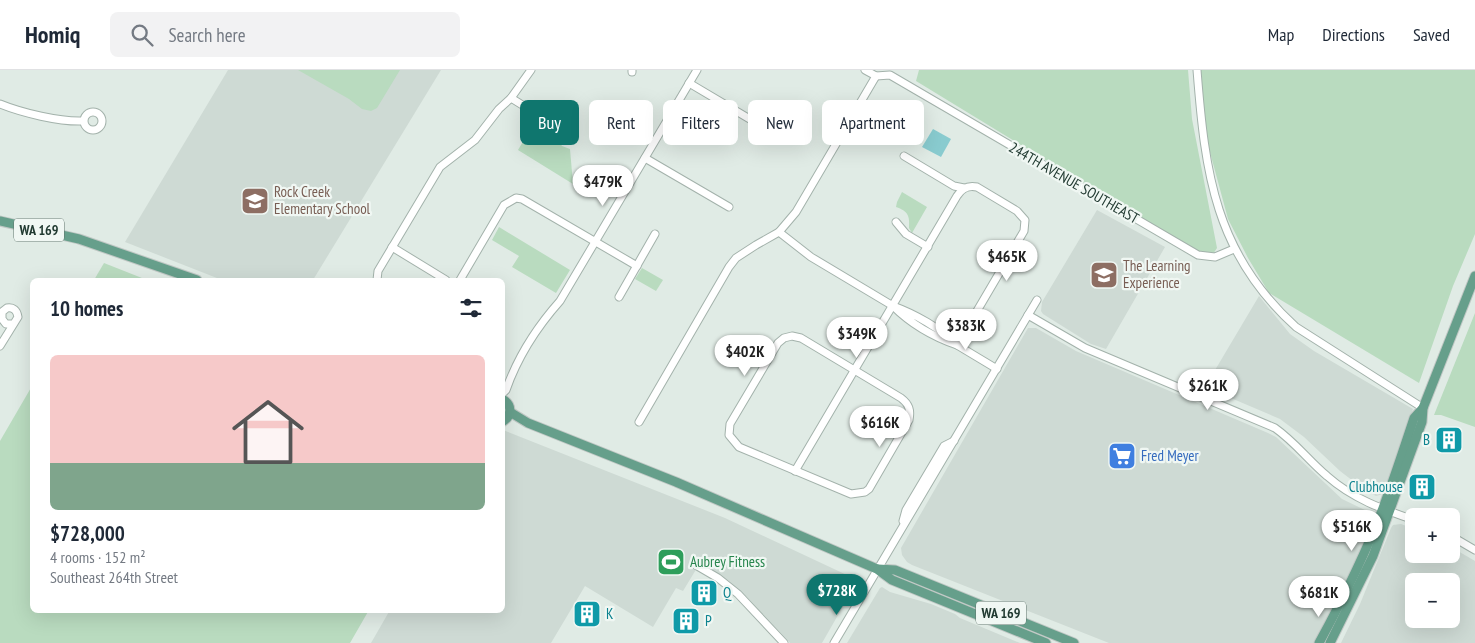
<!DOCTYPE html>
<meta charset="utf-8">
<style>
body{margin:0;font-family:"PT Sans Narrow",sans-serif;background:#f2f2f3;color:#1f2937;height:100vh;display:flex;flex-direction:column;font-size:19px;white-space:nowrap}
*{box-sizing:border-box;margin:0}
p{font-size:16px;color:#747a83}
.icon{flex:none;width:28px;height:28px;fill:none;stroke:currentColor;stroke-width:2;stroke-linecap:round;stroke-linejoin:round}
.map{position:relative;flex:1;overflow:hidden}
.details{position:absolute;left:30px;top:208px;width:475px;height:335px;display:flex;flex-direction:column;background:#fff;border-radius:8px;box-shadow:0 5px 20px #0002}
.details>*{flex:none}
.top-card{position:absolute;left:520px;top:30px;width:475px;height:45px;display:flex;gap:10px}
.tools{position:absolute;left:1405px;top:438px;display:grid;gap:10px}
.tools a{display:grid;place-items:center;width:55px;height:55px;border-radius:8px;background:#fff;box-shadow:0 5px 20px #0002;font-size:25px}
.price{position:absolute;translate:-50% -42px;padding:0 11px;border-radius:18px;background:#fff;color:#222;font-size:16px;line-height:32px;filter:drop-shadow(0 1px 2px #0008)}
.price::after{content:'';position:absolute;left:50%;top:30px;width:15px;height:11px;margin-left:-8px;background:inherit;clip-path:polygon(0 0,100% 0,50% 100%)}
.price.current{background:#0f766e;color:#fff}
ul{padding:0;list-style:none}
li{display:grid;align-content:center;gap:10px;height:265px;padding:0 20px}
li+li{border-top:1px solid #e0e1e3}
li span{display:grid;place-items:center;height:155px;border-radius:8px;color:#555}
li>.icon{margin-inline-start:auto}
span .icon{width:90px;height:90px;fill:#fffc;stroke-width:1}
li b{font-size:21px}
h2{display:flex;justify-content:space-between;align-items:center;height:60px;padding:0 20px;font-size:21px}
.tag{padding:0 18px;border-radius:8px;background:#fff;box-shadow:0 5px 20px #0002;font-size:18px;line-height:45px}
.tag.current{background:#0f766e;color:#fff}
header{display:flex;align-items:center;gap:30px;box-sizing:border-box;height:70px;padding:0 25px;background:#fff;border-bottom:1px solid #e0e1e3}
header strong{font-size:24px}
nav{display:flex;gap:28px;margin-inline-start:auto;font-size:18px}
.search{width:350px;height:45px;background:#f2f2f3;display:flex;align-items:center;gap:12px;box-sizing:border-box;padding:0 18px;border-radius:8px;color:#747a83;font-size:19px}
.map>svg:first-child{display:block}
</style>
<header>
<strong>Homiq</strong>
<div class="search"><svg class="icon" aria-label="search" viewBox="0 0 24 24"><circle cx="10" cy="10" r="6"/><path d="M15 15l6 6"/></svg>Search here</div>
<nav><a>Map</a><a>Directions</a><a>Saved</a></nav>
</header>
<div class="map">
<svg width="1475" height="573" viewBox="0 0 1475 573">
<rect width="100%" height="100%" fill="#e0ebe5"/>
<g fill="#cedad4" fill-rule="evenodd">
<polygon points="228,0 441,0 313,210 222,210 125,172"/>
<polygon points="1097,140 1165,177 1106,279 1091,274 1043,244 1041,241 1042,232"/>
<polygon points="1259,226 1290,264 1314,281 1413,339 1383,424 1376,426 1366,421 1340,401 1304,367 1280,349 1205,317"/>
<polygon points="1028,258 1036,258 1076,281 1268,363 1276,367 1342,429 1367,441 1370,448 1370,453 1349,511 1316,573 1109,573 912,495 907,492 902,485 901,478"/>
<polygon points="503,360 725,448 849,506 855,513 853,519 822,573 790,573 747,527 729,511 700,493 683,521 676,518 653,557 585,516 551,573 371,573 390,540 502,540"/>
<path d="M 1401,454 L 1414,459 L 1414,484 L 1451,484 L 1451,477 L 1475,491 L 1475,573 L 1341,573 L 1360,534 L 1391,458 L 1393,455 ZM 1414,511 L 1451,511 L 1451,549 L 1414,549 Z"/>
<polygon points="882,517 890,522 931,534 955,544 960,548 1020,573 847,573 880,518"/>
</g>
<g fill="#b9dbbf">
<polygon points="298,0 400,0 377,38 371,41 362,39 349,29"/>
<polygon points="919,0 1188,0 1192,49 1217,178 1213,184 1196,182 916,11"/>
<polygon points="1200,0 1475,0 1475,164 1453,216 1419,313 1269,223 1248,188 1228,149 1207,71"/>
<polygon points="535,51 552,62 562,76 570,79 573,114 518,80"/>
<path d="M 902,122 L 927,137 L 912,163 L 909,158 C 910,146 908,141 896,137 L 897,132 Z"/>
<polygon points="499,157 570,200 556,223 512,197 519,186 492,170"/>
<polygon points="104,193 147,210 94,210"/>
<polygon points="642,198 663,210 656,221 635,209"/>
<polygon points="1475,243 1475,357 1441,345 1434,345"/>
<polygon points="32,316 32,540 369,540 350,573 0,573 0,371"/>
</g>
<polygon fill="#89cbcf" points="933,59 951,69 941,87 922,77"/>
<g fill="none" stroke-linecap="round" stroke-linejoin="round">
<defs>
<g id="minor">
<polyline points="632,0 632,2"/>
<polyline points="865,0 876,6 890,5 1198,185 1215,187 1234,179"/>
<path d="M 1197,0 C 1205,103 1215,184 1296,257 L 1423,338"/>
<polyline points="689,13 775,64"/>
<polyline points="511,28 574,67"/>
<path d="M 0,34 C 22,43 60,52 83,51"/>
<circle cx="93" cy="51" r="9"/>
<polyline points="904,86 954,116 964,118"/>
<polyline points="645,88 729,137"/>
<polyline points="896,152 906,164 928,177"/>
<path d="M 779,162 L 811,187 L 893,236 C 915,244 940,258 957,275 C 934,267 910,253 893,236"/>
<polyline points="392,177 446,210"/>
<polyline points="377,210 378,201 440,97 475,70 499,39 511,28 531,0"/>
<polyline points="460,210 504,135 516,128 522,129 637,196"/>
<polyline points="619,227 655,164"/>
<path d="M 1028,245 L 1085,278 L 1275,358 C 1295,372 1309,391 1327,406 C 1353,429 1382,439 1414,450"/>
<path d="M 792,266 L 801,268 L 901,328 C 909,334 911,340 909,350 L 869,419 L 865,422 L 851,424 L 739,377 L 729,365 L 730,354 L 778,273 L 784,268 Z"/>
<path d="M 0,276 L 18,247 C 17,240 13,237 7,238 L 2,242 L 2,249 L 6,254 L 12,254"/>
<path d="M 502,324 L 506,320 C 518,286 536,258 560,231 L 697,0"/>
<polyline points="639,352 729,197 736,188 756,175 779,162 796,142 876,6"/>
<path d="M 795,401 L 957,126 C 962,118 968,115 977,117 L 1017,141 L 1025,150 L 1024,161 L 957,275 L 997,299"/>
<polyline points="903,451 906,440 944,376 954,371"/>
<polyline points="1451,466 1475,480"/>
<polyline points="694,494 718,508 738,524 784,573"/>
<polyline points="834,573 1037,230"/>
</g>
<g id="major">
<polyline points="0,151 79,169 197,210"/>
<path d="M 502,329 C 513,335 512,346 502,352"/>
<polyline points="510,342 528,353 676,412 877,499 892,510 1046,573"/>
<polyline points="878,499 895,500 1074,573"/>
<path d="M 1319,573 C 1343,529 1365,485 1383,438 C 1394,409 1404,378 1414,348 L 1423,338"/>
<polyline points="1330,573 1373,486 1422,352 1423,338 1475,206"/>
</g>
</defs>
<use href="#minor" stroke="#a3b2ab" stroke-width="9"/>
<use href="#major" stroke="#c1c8c5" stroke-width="11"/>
<use href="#minor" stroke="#fff" stroke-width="7"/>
<use href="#major" stroke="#669f8b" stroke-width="9"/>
</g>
<defs>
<symbol id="school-square" viewBox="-11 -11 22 22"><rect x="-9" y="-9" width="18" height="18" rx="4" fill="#8d6e63" stroke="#f0f7f3"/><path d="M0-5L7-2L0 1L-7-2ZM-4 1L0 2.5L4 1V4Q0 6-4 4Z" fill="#fff"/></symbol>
<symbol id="building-square" viewBox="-11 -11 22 22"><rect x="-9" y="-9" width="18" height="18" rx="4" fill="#0f9aa8" stroke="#f0f7f3"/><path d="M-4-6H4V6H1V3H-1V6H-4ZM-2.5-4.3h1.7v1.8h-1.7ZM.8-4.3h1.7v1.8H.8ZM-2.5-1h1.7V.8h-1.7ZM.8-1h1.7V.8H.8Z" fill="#fff"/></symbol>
<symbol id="supermarket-square" viewBox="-11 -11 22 22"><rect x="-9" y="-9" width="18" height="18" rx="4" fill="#3f7fe0" stroke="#f0f7f3"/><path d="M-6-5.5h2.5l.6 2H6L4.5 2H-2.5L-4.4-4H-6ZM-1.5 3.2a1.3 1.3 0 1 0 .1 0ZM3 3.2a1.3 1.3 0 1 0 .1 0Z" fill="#fff"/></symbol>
<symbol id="stadium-square" viewBox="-11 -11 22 22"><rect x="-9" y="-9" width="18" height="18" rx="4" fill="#2e9e5b" stroke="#f0f7f3"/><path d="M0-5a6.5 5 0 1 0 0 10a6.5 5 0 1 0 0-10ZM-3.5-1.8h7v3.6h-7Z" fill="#fff"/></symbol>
</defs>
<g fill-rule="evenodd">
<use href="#school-square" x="239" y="115" width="32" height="32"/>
<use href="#school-square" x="1088" y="189" width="32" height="32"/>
<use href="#building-square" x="1433" y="354" width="32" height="32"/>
<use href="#supermarket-square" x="1106" y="370" width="32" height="32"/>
<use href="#building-square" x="1406" y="401" width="32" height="32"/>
<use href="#stadium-square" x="655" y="476" width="32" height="32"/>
<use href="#building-square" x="688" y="507" width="32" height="32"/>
<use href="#building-square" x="571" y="528" width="32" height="32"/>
<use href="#building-square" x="670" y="535" width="32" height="32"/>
</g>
<g text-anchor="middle" stroke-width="4.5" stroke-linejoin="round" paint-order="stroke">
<g fill="#f0f7f3" stroke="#5f736b" stroke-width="1">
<rect x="14" y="148.5" width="50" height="23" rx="4"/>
<rect x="976" y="531.5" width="50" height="23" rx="4"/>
</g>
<g font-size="14" font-weight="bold" fill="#213a31">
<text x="39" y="165">WA 169</text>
<text x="1001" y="548">WA 169</text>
</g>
<g font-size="15" fill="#213a31" stroke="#f0f7f3">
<text transform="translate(1074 113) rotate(30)" y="5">244TH AVENUE SOUTHEAST</text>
</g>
<g font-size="15" fill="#785e54" stroke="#f0f7f3" text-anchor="start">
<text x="274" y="127">Rock Creek<tspan x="274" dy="17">Elementary School</tspan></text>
<text x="1123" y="201">The Learning<tspan x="1123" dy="17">Experience</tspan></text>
</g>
<g font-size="15" fill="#0d838f" stroke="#f0f7f3" text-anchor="start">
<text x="1430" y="375" text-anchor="end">B</text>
<text x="1403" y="422" text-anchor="end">Clubhouse</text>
<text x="723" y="528">Q</text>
<text x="606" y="549">K</text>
<text x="705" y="556">P</text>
</g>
<g font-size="15" fill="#366cbe" stroke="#f0f7f3" text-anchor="start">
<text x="1141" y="391">Fred Meyer</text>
</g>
<g font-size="15" fill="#27864d" stroke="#f0f7f3" text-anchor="start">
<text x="690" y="497">Aubrey Fitness</text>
</g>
</g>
</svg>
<div class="tools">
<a>+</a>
<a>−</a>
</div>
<b class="price" style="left:603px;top:137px">$479K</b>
<b class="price" style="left:1007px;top:212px">$465K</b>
<b class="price" style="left:966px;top:281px">$383K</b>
<b class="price" style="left:857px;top:289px">$349K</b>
<b class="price" style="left:745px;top:307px">$402K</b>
<b class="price" style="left:1208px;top:341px">$261K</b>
<b class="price" style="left:880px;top:378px">$616K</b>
<b class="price" style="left:1352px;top:482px">$516K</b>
<b class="price current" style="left:837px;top:546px">$728K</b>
<b class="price" style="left:1319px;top:548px">$681K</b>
<div class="top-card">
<a class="tag current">Buy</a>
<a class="tag">Rent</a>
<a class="tag">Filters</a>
<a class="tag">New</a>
<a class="tag">Apartment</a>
</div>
<section class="details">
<h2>10 homes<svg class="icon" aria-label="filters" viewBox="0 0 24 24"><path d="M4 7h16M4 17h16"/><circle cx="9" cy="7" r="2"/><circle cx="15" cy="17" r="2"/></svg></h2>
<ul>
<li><span style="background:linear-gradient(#f6c9c9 70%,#7fa58c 0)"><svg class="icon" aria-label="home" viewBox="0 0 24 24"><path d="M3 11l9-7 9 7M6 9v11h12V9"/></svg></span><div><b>$728,000</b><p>4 rooms · 152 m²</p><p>Southeast 264th Street</p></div></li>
</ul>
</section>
</div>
